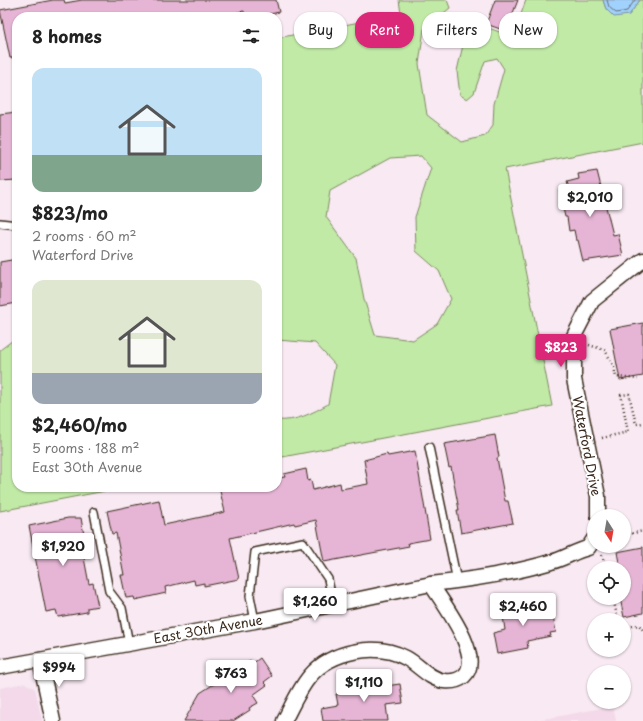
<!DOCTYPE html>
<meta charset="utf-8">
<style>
body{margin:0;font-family:"Playpen Sans",sans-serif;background:#f2f2f2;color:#222;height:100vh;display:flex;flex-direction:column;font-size:15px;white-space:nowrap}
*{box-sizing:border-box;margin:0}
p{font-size:13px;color:#767676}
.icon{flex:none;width:22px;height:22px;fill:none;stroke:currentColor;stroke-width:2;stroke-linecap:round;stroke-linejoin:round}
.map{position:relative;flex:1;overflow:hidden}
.sheet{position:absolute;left:12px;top:12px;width:270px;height:480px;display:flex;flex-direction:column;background:#fff;border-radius:16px;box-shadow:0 1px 3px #0004}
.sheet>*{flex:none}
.top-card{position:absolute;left:294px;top:12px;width:289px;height:36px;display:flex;gap:8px}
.needle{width:26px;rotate:169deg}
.buttons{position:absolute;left:587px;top:509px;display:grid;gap:8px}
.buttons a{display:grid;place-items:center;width:44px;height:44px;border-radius:50%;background:#fff;box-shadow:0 1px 3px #0004;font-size:20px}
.price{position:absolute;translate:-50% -34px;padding:0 9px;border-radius:4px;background:#fff;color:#222;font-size:13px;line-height:26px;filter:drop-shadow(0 1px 2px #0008)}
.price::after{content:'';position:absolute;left:50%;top:24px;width:12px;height:9px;margin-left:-6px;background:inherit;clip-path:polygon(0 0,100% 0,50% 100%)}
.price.active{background:#db2777;color:#fff}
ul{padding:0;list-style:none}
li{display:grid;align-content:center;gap:8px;height:212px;padding:0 20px}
li span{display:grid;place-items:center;height:124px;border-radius:12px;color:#555}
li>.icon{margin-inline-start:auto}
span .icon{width:72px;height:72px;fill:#fffc;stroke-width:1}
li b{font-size:17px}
h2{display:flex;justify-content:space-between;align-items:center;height:48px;padding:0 20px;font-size:17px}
.pill{padding:0 14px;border-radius:16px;background:#fff;box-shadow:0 1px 3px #0004;font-size:14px;line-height:36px}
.pill.active{background:#db2777;color:#fff}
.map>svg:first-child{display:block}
</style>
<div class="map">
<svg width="643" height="721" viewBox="0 0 643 721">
<rect width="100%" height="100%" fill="#f8e9f2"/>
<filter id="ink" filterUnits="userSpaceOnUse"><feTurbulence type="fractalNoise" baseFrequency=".025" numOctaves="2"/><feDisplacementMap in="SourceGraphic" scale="8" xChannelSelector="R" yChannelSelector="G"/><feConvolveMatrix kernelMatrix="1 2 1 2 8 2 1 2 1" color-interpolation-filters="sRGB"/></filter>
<g filter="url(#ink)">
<g fill="#f3d9e9">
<polygon points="25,683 35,689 42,721 0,721 0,688"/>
<polygon points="613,706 616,721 534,721"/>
</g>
<g fill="#c1eaa6" stroke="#7e8a62" fill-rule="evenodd">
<path d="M 399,0 L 447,0 L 450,8 L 424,29 L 419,64 L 427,115 L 462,142 L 485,136 L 493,125 L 494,104 L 504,69 L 497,58 L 485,61 L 474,93 L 467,99 L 460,95 L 457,71 L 463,45 L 486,27 L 513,37 L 526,0 L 603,0 L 606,9 L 629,15 L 640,0 L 643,0 L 643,142 L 505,169 L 552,406 L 277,458 L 277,420 C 295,422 313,413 328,404 L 335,365 L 315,343 L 277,340 L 277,38 L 401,14 ZM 421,156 L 431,168 L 415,217 L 416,251 L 439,271 L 451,299 L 437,324 L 413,340 L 375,335 L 364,299 L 356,258 L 326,217 L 330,191 L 390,158 Z"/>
<polygon points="17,337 17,487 126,487 0,511 0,350"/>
</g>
<polygon fill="#a1d2fd" stroke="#788fa4" points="603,0 640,0 629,15 614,17 606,9"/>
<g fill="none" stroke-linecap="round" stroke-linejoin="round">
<polyline stroke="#646d77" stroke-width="1" points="607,0 609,7 616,13 627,11 635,0"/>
</g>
<g fill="#e6b5d5" stroke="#3b2a1e">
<polygon points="53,0 64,0 65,3 82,0 276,0 279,12 266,15 267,17 245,17 244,11 213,17 17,17 17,57 10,58 0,10"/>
<polygon points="495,0 518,0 506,31 486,24"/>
<polygon points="17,112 17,180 0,181 0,114"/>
<polygon points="597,171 613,235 618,234 623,255 583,261 578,240 576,240 574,230 569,231 567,217 565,217 559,190 569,188 567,182 579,179 578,174"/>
<polygon points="17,259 17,303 0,306 0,262"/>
<polygon points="643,323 643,376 620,380 610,329"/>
<polygon points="495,435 499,457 497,458 505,501 508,501 513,523 461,533 457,510 459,510 451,467 449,468 444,444"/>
<polygon points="415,451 430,539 408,543 409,546 324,562 316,520 295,525 294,523 230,538 239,579 204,586 204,583 195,585 194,580 165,587 166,593 135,600 134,597 126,598 121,575 124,575 116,533 112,534 107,511 159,500 164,525 225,512 219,487 277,487 277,478 285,477 284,474 306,469 308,481 311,480 313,490 340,483 341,489 368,484 364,460 387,454 388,456"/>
<polygon points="68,518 81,518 85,541 81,542 89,584 93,583 98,606 87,608 87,612 58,617 56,610 46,612 29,526"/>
<polygon points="643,547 643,613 624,617 620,598 624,598 624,568 620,568 617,552"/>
<polygon points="537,600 540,613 552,610 556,632 550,633 551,636 527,641 528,648 497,654 493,633 505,630 502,609 518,606 518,604"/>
<polygon points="260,658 272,676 264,682 267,685 253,695 258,703 249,708 250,710 233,721 184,721 200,693 225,677 222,672 237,663 240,668 250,661 252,664"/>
<polygon points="385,681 386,686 400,684 403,703 386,705 388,721 323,721 321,708 338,705 336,694 340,694 339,689"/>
</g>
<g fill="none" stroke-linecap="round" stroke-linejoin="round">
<defs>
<g id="service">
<polyline points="0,223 17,225"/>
<polyline points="429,447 457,581"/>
<polyline points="94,512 109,591 122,608 129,644"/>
<polyline points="255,621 250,596 255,552 303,542 328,579 333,605"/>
</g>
<g id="minor">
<polyline points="598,516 598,496 574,379 574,336 592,301 643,260"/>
<polyline points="40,660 53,721"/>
<path d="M 0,667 L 255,621 L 431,584 C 469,580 514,573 551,562 C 564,559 575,551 588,548 L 594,539"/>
<path d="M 284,721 C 292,706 299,689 310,676 C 331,651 376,642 406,658 C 419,665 429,679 444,681 C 452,682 458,681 464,676 C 485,657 442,602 431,584"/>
</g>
</defs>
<use href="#service" stroke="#3b2a1e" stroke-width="10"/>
<use href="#minor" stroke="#3b2a1e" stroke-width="17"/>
<g stroke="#3b2a1e" stroke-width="2.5" stroke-dasharray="1 3" stroke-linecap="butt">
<polyline points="589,345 605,350 614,367 616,377 638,379"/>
<polyline points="602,438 628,432 621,395 629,394 636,424 643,423"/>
<polyline points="624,535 643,531"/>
<polyline points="602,555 606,568"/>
<polyline points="613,598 618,620"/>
<polyline points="624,627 639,625 643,630"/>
</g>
<use href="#service" stroke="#fff" stroke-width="7"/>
<use href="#minor" stroke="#fff" stroke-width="14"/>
</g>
</g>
<g text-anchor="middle" stroke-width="4" stroke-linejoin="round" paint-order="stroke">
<g font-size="13" fill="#3b2a1e" stroke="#fff">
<text transform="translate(587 446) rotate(79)" y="5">Waterford Drive</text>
<text transform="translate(208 629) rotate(-10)" y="5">East 30th Avenue</text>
</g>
</g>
</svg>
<div class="buttons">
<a><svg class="needle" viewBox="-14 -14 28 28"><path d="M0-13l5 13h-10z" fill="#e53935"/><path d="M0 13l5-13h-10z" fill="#767676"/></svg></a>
<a><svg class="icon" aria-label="locate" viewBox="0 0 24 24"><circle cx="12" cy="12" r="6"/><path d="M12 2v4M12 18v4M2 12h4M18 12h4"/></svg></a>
<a>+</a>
<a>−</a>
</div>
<b class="price" style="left:590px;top:218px">$2,010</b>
<b class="price active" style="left:561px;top:368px">$823</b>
<b class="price" style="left:63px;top:567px">$1,920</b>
<b class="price" style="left:315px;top:622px">$1,260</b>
<b class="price" style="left:523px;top:627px">$2,460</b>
<b class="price" style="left:59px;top:688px">$994</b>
<b class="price" style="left:231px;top:694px">$763</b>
<b class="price" style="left:364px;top:703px">$1,110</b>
<div class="top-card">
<a class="pill">Buy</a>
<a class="pill active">Rent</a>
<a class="pill">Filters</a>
<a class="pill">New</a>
</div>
<section class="sheet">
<h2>8 homes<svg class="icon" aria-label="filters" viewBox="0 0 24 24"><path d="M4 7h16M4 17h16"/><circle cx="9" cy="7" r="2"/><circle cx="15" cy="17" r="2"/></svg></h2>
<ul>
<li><span style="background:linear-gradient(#bfe0f5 70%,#7fa58c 0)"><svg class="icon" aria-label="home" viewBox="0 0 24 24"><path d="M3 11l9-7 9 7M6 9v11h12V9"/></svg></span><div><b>$823/mo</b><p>2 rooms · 60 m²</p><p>Waterford Drive</p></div></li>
<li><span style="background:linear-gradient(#dfe7d0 75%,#9aa5b1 0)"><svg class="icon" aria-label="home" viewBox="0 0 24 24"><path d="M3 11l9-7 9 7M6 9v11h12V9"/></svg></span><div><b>$2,460/mo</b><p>5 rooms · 188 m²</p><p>East 30th Avenue</p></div></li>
</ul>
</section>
</div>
